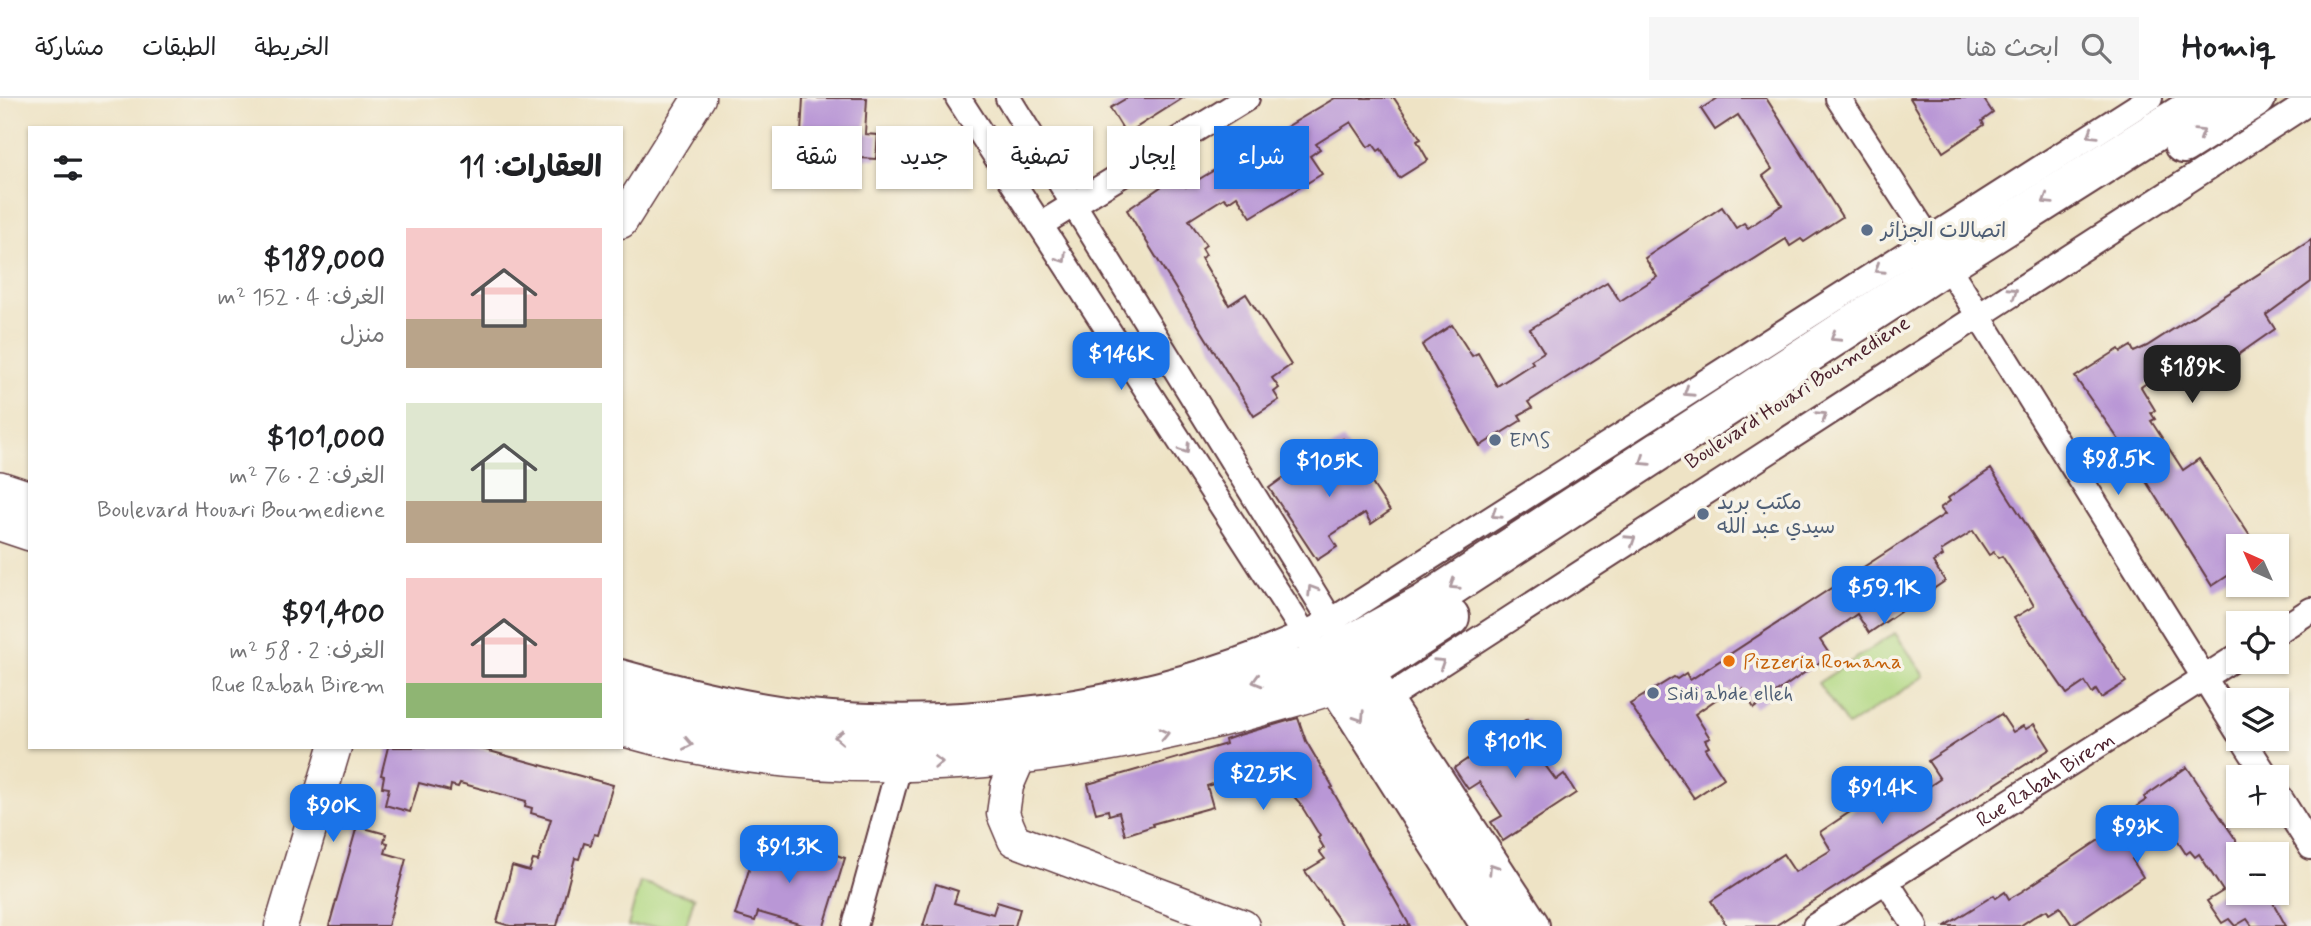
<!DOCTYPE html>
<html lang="ar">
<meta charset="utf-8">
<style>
body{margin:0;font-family:Mynerve,"Playpen Sans Arabic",sans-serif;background:#f6f6f6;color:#202124;direction:rtl;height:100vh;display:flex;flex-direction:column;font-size:26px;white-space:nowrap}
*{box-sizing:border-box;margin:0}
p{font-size:23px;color:#757577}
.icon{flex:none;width:38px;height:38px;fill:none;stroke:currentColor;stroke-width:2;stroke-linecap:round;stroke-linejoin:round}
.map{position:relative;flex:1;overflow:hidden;direction:ltr}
.details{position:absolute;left:28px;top:28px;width:595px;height:623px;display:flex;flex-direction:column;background:#fff;border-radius:0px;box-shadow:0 2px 5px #0004;direction:rtl}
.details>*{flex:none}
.hud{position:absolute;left:644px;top:28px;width:665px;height:63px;direction:rtl;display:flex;gap:14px}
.needle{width:46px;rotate:315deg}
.buttons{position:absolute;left:2226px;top:436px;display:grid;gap:14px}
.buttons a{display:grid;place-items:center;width:63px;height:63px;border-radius:0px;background:#fff;box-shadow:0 2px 5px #0004;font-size:35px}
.price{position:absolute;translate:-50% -60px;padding:0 16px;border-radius:14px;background:#1a73e8;color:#fff;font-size:23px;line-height:46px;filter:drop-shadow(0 2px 4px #0008)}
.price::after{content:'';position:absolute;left:50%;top:42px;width:21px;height:16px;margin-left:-10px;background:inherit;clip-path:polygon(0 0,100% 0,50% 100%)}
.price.current{background:#222;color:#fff}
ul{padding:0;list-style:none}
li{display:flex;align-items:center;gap:21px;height:175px;padding:0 21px}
li span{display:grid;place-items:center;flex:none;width:196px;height:140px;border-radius:0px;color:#555}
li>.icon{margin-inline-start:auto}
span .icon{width:84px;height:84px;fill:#fffc;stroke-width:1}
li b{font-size:30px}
h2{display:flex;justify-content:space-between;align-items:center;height:84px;padding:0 21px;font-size:30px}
.tag{padding:0 24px;border-radius:0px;background:#fff;box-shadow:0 2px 5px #0004;font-size:24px;line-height:63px}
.tag.current{background:#1a73e8;color:#fff}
header{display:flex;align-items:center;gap:42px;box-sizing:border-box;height:98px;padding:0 35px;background:#fff;border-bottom:2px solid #e0e0e0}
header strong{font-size:33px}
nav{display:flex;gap:38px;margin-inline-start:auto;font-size:24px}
.search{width:490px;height:63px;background:#f6f6f6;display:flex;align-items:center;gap:18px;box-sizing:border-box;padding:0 24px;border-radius:0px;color:#757577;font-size:26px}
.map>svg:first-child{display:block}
</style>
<header>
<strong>Homiq</strong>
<div class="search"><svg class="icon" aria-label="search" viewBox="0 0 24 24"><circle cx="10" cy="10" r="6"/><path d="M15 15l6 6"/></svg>ابحث هنا</div>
<nav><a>الخريطة</a><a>الطبقات</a><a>مشاركة</a></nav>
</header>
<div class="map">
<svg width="2311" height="828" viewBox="0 0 2311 828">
<rect width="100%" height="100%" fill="#f7f3e8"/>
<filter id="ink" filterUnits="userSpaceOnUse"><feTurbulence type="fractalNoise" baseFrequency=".0143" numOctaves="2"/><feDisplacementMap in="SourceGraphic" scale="14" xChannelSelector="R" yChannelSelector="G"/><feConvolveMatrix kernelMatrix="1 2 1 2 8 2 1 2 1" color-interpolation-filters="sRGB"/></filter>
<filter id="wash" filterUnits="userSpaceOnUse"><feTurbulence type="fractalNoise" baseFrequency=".00686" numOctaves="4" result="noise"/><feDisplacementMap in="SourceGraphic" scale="28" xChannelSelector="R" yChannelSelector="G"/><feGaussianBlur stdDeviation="1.57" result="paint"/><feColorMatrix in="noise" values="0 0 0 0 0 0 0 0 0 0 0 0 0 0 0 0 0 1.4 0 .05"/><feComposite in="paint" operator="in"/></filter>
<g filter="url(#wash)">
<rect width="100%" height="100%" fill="#eee3c5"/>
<g fill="#b1d882" stroke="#7e7c56" stroke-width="2">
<polygon points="1895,535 1925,578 1848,628 1818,585"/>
<polygon points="640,784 694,800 686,828 628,828"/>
</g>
<g id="blocks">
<g fill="#b997d6">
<polygon points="803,0 867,0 865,36 878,37 876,61 789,56 791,35 801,36"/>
<polygon points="1127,0 1183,0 1126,36 1110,10"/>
<polygon points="1335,0 1394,0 1421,41 1417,43 1428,62 1399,80 1381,51 1378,53 1373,46 1368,49 1351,24 1316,46 1320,51 1310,58 1322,76 1251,119 1237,98 1228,104 1224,100 1189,122 1206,147 1202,150 1206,157 1201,160 1229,207 1246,196 1291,267 1272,280 1279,290 1274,294 1279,302 1254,318 1127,112 1168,84 1170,87 1181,81 1186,89"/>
<polygon points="1718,0 1766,0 1842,119 1804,144 1801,141 1790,148 1786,141 1528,304 1532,310 1519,317 1522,322 1480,348 1422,247 1452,227 1472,258 1478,255 1497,288 1533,265 1531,262 1544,254 1530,231 1607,184 1620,203 1657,179 1645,160 1698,125 1722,109 1736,130 1744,125 1748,130 1782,107 1763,78 1772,71 1738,17 1715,32 1701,11"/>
<polygon points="1910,0 1983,0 1993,15 1982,23 1984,27 1943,54"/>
<polygon points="2311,142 2311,184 2266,217 2275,231 2199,284 2187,264 2179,270 2175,265 2141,289 2155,312 2151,315 2155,321 2151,323 2183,372 2199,361 2250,438 2230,450 2236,459 2231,462 2238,471 2212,488 2128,355 2075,279 2119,251 2121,254 2131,248 2134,254 2147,248"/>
<polygon points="1343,341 1390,413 1371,426 1365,415 1330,438 1337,449 1317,462 1269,390 1287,377 1292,386 1330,361 1325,353"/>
<polygon points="1991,371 2126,584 2101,600 2096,592 2092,595 2085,584 2067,596 2014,520 2034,508 2029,499 2002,458 1998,460 1994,454 1989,457 1973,433 1941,453 1943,458 1933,464 1945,483 1869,535 1857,516 1820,542 1830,557 1754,610 1742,591 1733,597 1730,592 1695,616 1710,640 1705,642 1709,649 1705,651 1724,680 1694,700 1630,606 1674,579 1677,581 1686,575 1690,582 1945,416 1940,410 1950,403 1948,400"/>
<polygon points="2001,616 2013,634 2023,628 2026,631 2034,626 2050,651 1775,828 1727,828 1711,803 1783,756 1795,774 1831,752 1820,734 1892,686 1904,705 1940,681 1928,663"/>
<polygon points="1298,620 1306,643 1333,689 1331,690 1410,828 1343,828 1305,773 1325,761 1319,753 1324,750 1318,740 1320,738 1299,704 1286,690 1281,694 1263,662 1226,674 1227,677 1218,680 1219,684 1207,688 1213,709 1152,726 1153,728 1125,737 1119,714 1109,717 1108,712 1096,715 1088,686 1226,646 1225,642 1239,637"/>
<polygon points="1527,621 1539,639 1530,645 1542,663 1556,682 1564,676 1576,695 1503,743 1491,724 1502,718 1479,684 1468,691 1454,670"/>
<polygon points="388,649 475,649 613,687 598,737 594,736 591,747 584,745 579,761 575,760 557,828 510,828 497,824 512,768 529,773 533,762 538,763 551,721 531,715 532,710 525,708 526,703 460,685 458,689 451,687 450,693 419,685 410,714 385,707 389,690 382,689 384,678 381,677"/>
<polygon points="2187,669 2236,742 2238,794 2267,794 2286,828 2252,828 2247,821 2235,828 2229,821 2222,825 2207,803 2223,793 2199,756 2195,759 2190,753 2186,756 2169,730 2138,752 2140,756 2132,761 2143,779 2072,827 2060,809 2049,816 2047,812 2038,816 2020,828 1945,828 1994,797 1996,800 2005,794 2009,801 2021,794 2141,714 2137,708 2146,702 2144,699"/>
<polygon points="357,728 386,736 384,744 388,745 385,755 406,761 388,828 329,828"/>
<polygon points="761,733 783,741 779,752 817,765 822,752 845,760 824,828 806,828 758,814 755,823 735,817"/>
<polygon points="936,786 958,793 954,805 993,816 997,804 1020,811 1015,828 923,828"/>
</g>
</g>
</g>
<g filter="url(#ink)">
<use href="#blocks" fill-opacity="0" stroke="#633c42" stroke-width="2"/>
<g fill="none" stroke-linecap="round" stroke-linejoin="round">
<defs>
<g id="minor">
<polyline points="958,0 1313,549"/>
<polyline points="1008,0 1338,534"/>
<polyline points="1838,0 1960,188 2238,634"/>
<polyline points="1040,127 1247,0"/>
<polyline points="2277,534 2311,512"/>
<path d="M 621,574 C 682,591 745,607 808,614 C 979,631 1177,600 1331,523 L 2150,0"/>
<polyline points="1383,603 2311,3"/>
<polyline points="2242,640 2267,679"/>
<polyline points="2277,695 2311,749"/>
<polyline points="1886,783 1915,828"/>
<polyline points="855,828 900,665"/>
<path id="s1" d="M 1815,828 L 2238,558"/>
</g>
<g id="tertiary">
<polyline points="621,124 699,0"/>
<polyline points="1020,658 1007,688 1003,716 1014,742 1243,828"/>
<polyline points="281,828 335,649"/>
</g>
<g id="secondary">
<polyline points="0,391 30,401"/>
<polyline points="0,425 30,435"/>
<path d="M 621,603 C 852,671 1097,636 1322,562"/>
<path d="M 621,630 C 856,698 1110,661 1338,587"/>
</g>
<g id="primary">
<polyline points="2183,46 2256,0"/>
<polyline points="1351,555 1530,828"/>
<polyline points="1338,587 1364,575 1450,519"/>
<polyline points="1491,828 1322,562 1424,506 1946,166 2208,0"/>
</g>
</defs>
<use href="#minor" stroke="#633c42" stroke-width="28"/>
<use href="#tertiary" stroke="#633c42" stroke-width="35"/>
<use href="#secondary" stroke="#633c42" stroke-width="38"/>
<use href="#primary" stroke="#633c42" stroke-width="42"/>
<use href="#minor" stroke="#fff" stroke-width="24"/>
<use href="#tertiary" stroke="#fff" stroke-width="32"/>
<use href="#secondary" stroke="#fff" stroke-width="35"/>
<use href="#primary" stroke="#fff" stroke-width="38"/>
</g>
<defs><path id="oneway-chevron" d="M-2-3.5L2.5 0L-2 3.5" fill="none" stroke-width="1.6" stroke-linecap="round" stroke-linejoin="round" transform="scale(1.75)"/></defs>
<g stroke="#ae9aa0">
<use href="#oneway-chevron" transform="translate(2200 35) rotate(-32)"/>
<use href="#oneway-chevron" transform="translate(2092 36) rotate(148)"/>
<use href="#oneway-chevron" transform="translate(2047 102) rotate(148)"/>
<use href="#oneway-chevron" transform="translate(1062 160) rotate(57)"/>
<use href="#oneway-chevron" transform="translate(1879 171) rotate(147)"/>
<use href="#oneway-chevron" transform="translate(2013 194) rotate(-33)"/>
<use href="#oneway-chevron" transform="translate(1835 239) rotate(147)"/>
<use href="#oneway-chevron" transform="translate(1688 294) rotate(147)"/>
<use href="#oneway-chevron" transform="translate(1822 318) rotate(-33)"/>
<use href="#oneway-chevron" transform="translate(1185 351) rotate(57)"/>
<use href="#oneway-chevron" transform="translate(1644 363) rotate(147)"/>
<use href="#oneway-chevron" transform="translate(1496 416) rotate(147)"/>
<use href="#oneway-chevron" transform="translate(1631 442) rotate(-33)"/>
<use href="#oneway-chevron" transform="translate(1454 487) rotate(147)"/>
<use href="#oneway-chevron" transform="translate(1312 492) rotate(-122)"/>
<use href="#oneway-chevron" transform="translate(1440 565) rotate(-33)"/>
<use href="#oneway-chevron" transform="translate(1257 583) rotate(164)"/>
<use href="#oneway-chevron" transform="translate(1360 619) rotate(57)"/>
<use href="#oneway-chevron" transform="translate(1164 636) rotate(-13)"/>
<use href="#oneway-chevron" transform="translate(839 639) rotate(-178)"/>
<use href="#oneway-chevron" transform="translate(688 646) rotate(11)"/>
<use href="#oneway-chevron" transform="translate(938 664) rotate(-2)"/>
<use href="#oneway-chevron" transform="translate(1493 770) rotate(-123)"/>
</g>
</g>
<g fill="#5c6f8a" stroke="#f7f3e8" stroke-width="2.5">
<circle cx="1867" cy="132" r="7"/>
<circle cx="1495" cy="342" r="7"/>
<circle cx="1703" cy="416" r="7"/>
<circle cx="1653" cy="595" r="7"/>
</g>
<circle fill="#e8710a" stroke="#f7f3e8" stroke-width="2.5" cx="1729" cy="563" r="7"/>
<g text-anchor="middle" stroke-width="7" stroke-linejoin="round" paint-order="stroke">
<g font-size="21" fill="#4e5e75" stroke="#f7f3e8" text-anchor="start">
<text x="1881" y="139">اتصالات الجزائر</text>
<text x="1509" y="349">EMS</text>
<text x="1717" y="411">مكتب بريد<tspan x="1717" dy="24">سيدي عبد الله</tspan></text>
<text x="1667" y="602">Sidi abde elleh</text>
</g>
<g font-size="21" fill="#4a1f2b" stroke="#f7f3e8">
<text transform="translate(1797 294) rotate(-33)" y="7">Boulevard Houari Boumediene</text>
<text dy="7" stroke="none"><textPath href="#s1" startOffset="273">Rue Rabah Birem</textPath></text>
</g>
<g font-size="21" fill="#c56008" stroke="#f7f3e8" text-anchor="start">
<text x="1743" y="570">Pizzeria Romana</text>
</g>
</g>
</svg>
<div class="buttons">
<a><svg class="needle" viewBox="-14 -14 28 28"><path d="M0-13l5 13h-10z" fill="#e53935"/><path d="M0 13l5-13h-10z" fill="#757577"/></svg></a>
<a><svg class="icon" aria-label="locate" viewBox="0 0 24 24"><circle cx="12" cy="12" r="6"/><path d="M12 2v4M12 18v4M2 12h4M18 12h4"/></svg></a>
<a><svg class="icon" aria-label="layers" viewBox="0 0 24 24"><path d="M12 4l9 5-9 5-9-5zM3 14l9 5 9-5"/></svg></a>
<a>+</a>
<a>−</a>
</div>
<b class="price" style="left:1121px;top:294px">$146K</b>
<b class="price current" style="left:2192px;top:307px">$189K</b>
<b class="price" style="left:2118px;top:399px">$98.5K</b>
<b class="price" style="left:1329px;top:401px">$105K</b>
<b class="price" style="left:1884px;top:528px">$59.1K</b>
<b class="price" style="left:1515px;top:682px">$101K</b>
<b class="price" style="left:1263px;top:714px">$225K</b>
<b class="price" style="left:1882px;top:728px">$91.4K</b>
<b class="price" style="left:333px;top:746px">$90K</b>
<b class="price" style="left:2137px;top:767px">$93K</b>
<b class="price" style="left:789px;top:787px">$91.3K</b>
<div class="hud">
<a class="tag current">شراء</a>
<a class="tag">إيجار</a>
<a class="tag">تصفية</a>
<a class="tag">جديد</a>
<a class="tag">شقة</a>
</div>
<section class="details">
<h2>العقارات: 11<svg class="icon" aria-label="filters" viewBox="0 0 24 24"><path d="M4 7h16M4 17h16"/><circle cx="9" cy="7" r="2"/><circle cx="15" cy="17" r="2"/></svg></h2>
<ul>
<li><span style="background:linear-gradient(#f6c9c9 65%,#b9a48a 0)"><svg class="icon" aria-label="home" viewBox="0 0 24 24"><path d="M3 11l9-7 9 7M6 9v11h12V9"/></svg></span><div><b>$189,000</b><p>الغرف: 4 · 152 m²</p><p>منزل</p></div></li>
<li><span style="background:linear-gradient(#dfe7d0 70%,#b9a48a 0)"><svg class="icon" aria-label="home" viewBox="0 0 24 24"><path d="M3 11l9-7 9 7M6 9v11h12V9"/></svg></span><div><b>$101,000</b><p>الغرف: 2 · 76 m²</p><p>Boulevard Houari Boumediene</p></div></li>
<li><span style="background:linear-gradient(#f6c9c9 75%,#8fb573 0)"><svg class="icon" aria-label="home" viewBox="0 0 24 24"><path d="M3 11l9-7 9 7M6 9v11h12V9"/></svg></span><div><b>$91,400</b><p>الغرف: 2 · 58 m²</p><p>Rue Rabah Birem</p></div></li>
</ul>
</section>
</div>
